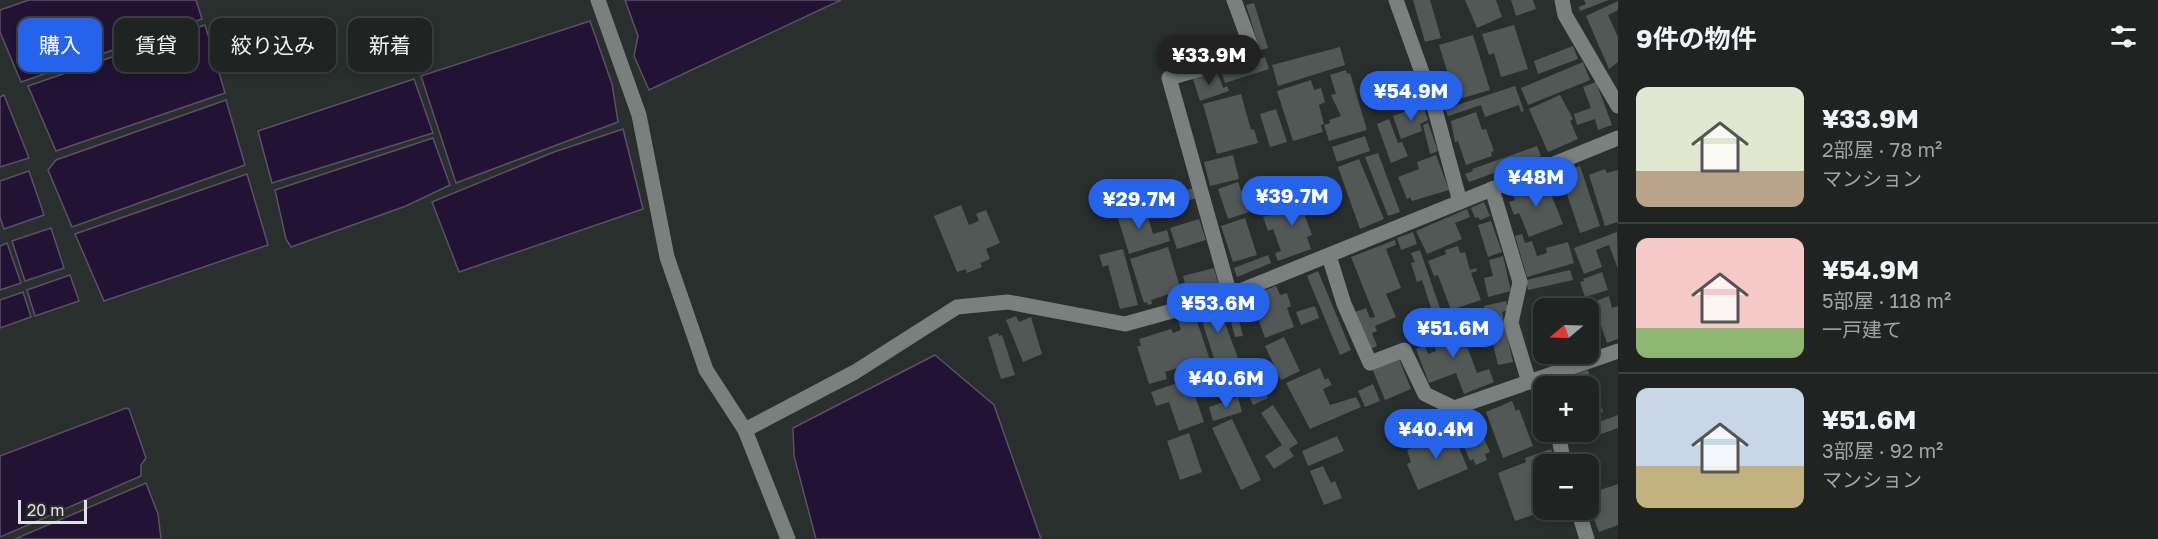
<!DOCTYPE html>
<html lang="ja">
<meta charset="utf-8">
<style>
body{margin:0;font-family:"Golos Text","Noto Sans JP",sans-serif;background:#272b2a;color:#f1f3f6;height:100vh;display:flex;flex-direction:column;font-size:22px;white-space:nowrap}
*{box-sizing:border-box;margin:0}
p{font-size:20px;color:#a1a4a5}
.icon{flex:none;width:33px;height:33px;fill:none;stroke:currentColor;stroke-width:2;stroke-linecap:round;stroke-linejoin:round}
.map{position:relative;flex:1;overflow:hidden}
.details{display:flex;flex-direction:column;background:#1f2322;width:540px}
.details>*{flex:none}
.guide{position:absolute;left:18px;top:18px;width:570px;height:54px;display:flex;gap:12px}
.needle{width:39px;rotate:251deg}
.controls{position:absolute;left:1533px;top:298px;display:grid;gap:12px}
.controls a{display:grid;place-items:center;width:66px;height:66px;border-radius:12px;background:#1f2322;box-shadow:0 3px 9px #0003,0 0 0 2px #3c4040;font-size:30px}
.scale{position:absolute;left:18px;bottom:15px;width:69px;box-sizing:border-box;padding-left:6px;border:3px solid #dfe3e1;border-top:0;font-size:16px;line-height:21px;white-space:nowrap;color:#dfe3e1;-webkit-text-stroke:4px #292f2d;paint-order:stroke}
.price{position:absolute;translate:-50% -51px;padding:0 14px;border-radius:21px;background:#2563eb;color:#fff;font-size:20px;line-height:39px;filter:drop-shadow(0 2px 3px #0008)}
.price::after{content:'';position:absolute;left:50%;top:36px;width:18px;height:14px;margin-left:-9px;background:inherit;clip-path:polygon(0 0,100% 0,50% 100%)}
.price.selected{background:#222;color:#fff}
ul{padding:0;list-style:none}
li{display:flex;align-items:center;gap:18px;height:150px;padding:0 18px}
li+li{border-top:2px solid #3c4040}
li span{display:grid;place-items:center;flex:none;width:168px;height:120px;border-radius:12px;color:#555}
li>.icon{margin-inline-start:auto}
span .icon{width:72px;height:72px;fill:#fffc;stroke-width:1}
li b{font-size:26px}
h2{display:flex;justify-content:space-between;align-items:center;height:72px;padding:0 18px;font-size:26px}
.tag{padding:0 21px;border-radius:12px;background:#1f2322;box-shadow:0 3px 9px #0003,0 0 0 2px #3c4040;font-size:21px;line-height:54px}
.tag.selected{background:#2563eb;color:#fff}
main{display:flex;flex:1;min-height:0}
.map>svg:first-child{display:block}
</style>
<main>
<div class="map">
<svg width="1618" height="539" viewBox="0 0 1618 539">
<rect width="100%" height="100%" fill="#292f2d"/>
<g fill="#221233" stroke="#5b5167" stroke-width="1.5">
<polygon points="29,0 196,0 202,19 21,82 0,32 0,10"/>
<polygon points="625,0 841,0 649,90 634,56 638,36"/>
<polygon points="590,21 612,84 618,122 456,183 421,76"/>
<polygon points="205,25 225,93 56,151 28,86"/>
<polygon points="414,79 433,133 272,183 258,131"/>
<polygon points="4,95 29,158 0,167 0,97"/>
<polygon points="226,100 245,165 72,227 48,170 56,160"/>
<polygon points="623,129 643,209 459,272 432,202 554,152"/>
<polygon points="433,138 450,185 406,206 291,247 286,239 275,190"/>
<polygon points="29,171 44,215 4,229 0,217 0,181"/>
<polygon points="247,174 268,245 104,301 75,234"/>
<polygon points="51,228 64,268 25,281 12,241"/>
<polygon points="7,243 21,283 0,290 0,246"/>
<polygon points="70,275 79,301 35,316 27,290"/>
<polygon points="23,292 31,317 0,328 0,300"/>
<polygon points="935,355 994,405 1041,539 816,539 794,456 793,428"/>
<polygon points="126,408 129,409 146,458 141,465 141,476 0,537 0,456"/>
<polygon points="146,483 158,514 161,539 15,539"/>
</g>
<g fill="#515855">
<polygon points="1413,0 1430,0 1441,38 1425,42"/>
<polygon points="1465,0 1496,0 1502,17 1477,28"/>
<polygon points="1511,0 1533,0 1536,9 1516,16"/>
<polygon points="1584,0 1609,0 1580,11 1579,7 1586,4"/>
<polygon points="1618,1 1618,10 1608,15 1618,37 1618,62 1609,69 1586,16"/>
<polygon points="1254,3 1268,48 1260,50 1246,5"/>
<polygon points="1514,25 1528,69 1501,77 1494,53 1489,55 1482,34"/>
<polygon points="1473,35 1490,90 1456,100 1439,45"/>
<polygon points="1573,46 1578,59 1538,74 1534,61"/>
<polygon points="1340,47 1345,65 1278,86 1272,65"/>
<polygon points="1265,57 1269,69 1225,83 1221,71"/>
<polygon points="1583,62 1590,80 1528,105 1521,88"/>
<polygon points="1217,70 1223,88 1227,86 1229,91 1200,101 1193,79"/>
<polygon points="1346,70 1347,74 1350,73 1367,130 1329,141 1324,125 1330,123 1329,120 1341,116 1331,95 1336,94 1330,75"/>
<polygon points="1311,80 1314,90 1321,88 1325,102 1319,105 1324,124 1321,125 1323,132 1293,141 1277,91"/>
<polygon points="1596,82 1612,125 1598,130 1595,119 1577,125 1574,114 1591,108 1583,87"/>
<polygon points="1515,86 1524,111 1521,112 1519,105 1485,117 1481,105 1448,116 1445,109"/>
<polygon points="1241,94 1251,130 1254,129 1258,143 1217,154 1203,104"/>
<polygon points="1560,95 1573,119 1570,121 1578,139 1548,152 1529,109"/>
<polygon points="1423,105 1428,120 1420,124 1422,131 1401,139 1393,116"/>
<polygon points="1276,109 1287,142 1270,147 1260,114"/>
<polygon points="1476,112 1482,130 1486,129 1494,151 1491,152 1492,156 1466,165 1458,141 1455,142 1451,121"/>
<polygon points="1389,119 1398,143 1402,142 1408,156 1391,163 1377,124"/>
<polygon points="1428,123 1438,151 1430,154 1423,125"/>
<polygon points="1365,136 1370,151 1337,162 1332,147"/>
<polygon points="1537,146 1541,156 1469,182 1465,174 1473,171 1472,169"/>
<polygon points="1378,153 1400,212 1388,216 1365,157"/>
<polygon points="1233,155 1239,179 1210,186 1204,162"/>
<polygon points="1436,155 1449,190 1412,201 1410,197 1407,199 1398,177 1419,169 1417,162"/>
<polygon points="1359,159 1384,219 1360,229 1338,167"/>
<polygon points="1580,166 1600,226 1580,233 1562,179 1553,182 1551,176"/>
<polygon points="1605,169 1607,173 1618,170 1618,222 1605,226 1589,175"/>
<polygon points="1545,179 1563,224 1529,237 1519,213 1514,215 1509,202 1515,200 1512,192"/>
<polygon points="1238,182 1249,212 1228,219 1218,189"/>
<polygon points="1194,188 1197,198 1165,207 1162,196"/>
<polygon points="1314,192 1317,203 1311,205 1314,213 1305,216 1312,235 1307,237 1311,249 1278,261 1275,253 1281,251 1273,229 1268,231 1263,217 1293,206 1291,200"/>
<polygon points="1484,202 1490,216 1480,220 1478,217 1475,218 1471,208"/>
<polygon points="1144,204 1153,234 1167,230 1170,241 1129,254 1116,212"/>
<polygon points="961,205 969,225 979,221 976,214 986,210 1000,243 986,249 990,259 980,263 982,267 967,273 966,269 957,272 934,216"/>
<polygon points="1467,209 1470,217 1455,223 1462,239 1427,254 1416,231"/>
<polygon points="1245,218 1257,255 1233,262 1221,226"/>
<polygon points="1199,219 1206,240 1177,249 1170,228"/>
<polygon points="1491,221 1502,252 1488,257 1478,225"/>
<polygon points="1413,232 1417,244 1401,250 1397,238"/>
<polygon points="1617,232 1618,269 1609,245 1596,250 1602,267 1584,274 1574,248"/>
<polygon points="1522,234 1525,243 1532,241 1537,256 1547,253 1546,248 1568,242 1574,263 1527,277 1515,236"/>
<polygon points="1395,240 1396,245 1386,249 1401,288 1386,294 1396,317 1375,326 1377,331 1372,333 1377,346 1370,349 1355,312 1366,308 1370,318 1375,317 1351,257"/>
<polygon points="1458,246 1460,253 1465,252 1470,270 1476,268 1477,271 1471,273 1481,300 1451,310 1438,275 1434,276 1428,261 1446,254 1445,250"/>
<polygon points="1168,247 1182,294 1179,295 1178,291 1151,300 1152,304 1148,305 1147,302 1144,303 1130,259"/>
<polygon points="1123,249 1138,305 1120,309 1108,265 1103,267 1099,255"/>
<polygon points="1420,250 1441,311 1433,314 1422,280 1417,282 1411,263 1415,262 1411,253"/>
<polygon points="1268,255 1271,263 1237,277 1234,268"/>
<polygon points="1503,256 1511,291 1488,297 1484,278 1493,276 1489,260"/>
<polygon points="1214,268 1218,283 1187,292 1183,276"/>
<polygon points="1570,270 1573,280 1528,290 1526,280"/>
<polygon points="1318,271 1351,350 1340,355 1307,276"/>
<polygon points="1602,272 1608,290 1585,297 1580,282 1584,281 1583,279"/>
<polygon points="1276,286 1280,295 1287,293 1291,306 1287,308 1294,327 1265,338 1250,296"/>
<polygon points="1609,296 1612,308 1618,306 1618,339 1607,343 1593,302"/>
<polygon points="1232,300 1236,313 1229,315 1225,302"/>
<polygon points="1506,301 1508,310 1502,312 1513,362 1498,365 1484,306"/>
<polygon points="1218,304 1220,308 1223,307 1227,316 1223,318 1238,358 1216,365 1199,311"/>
<polygon points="1315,306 1319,318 1301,325 1296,312"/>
<polygon points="1589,311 1600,345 1588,349 1588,312"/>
<polygon points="1194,312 1212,366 1192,373 1190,364 1165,372 1167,379 1149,384 1137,346 1141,346 1139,339 1171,329 1173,333 1181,330 1177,317"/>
<polygon points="1454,312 1477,373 1489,369 1494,382 1464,394 1456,373 1429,383 1416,349 1425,345 1428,354 1436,351 1431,336 1450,328 1445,315"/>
<polygon points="1016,316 1019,322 1031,317 1042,354 1023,362 1006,320"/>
<polygon points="1238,316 1243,336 1235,337 1230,318"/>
<polygon points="998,333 999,336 1002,335 1015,375 1001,379 988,337"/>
<polygon points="1284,337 1300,371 1281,380 1265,346"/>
<polygon points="1250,358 1268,398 1253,405 1235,365"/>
<polygon points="1399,359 1411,389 1385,400 1372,368"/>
<polygon points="1231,365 1235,374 1219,380 1216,371"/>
<polygon points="1320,368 1325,380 1328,378 1332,385 1323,389 1330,405 1356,397 1361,407 1310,429 1286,383"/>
<polygon points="1588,370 1603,412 1588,418 1588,387 1557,385 1559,384 1558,380"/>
<polygon points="1212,371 1215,379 1192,387 1204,422 1179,431 1169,402 1156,406 1151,392"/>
<polygon points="1373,384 1380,401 1365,407 1358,391"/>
<polygon points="1238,397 1242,412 1213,421 1209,407"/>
<polygon points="1512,401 1516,411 1519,409 1533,446 1503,458 1486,412"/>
<polygon points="1273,405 1298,443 1289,449 1294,456 1274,469 1265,456 1282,445 1261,413"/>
<polygon points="1471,407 1490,452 1485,454 1487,460 1476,465 1473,459 1470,461 1456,427 1452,429 1451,425 1460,421 1457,413"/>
<polygon points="1618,415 1618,428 1590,438 1588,426"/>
<polygon points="1232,419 1261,480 1241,490 1212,428"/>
<polygon points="1452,431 1468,469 1418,490 1407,464 1411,462 1407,450 1424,443 1422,438 1434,433 1436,438"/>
<polygon points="1189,433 1202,472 1180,480 1167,441"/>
<polygon points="1337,436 1344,451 1308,466 1302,451"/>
<polygon points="1551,449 1556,462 1553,465 1544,465 1544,511 1515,521 1498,473 1526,462 1525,458"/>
<polygon points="1323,466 1331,483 1335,481 1342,498 1324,505 1310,471"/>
<polygon points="1618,484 1618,525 1599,532 1588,503 1588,494"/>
<polygon points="1550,510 1567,510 1569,517 1555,522"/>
</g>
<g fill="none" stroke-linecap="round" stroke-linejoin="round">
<g stroke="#79807e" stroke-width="15">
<polyline points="598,0 639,115 667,257 706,370 745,430 788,539"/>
<polyline points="1396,0 1434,106 1460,202"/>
<polyline points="1562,0 1565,15 1618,106"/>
<polyline points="1492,189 1520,282 1511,323 1529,382"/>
<polyline points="1329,256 1344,304 1370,363 1404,350 1425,394 1454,408 1618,351"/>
<polyline points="1230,295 1169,78 1242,57 1252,49 1234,0"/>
<polyline points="745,430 855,372 957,307 1008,302 1125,324 1230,295 1618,138"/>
<polyline points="1558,432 1564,465"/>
<polyline points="1578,510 1587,539"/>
</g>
</g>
</svg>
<div class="controls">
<a><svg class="needle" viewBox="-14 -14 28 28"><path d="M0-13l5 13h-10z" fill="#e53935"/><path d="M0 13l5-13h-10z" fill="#a1a4a5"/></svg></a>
<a>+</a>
<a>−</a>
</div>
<div class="scale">20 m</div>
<b class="price selected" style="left:1209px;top:86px">¥33.9M</b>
<b class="price" style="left:1411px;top:122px">¥54.9M</b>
<b class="price" style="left:1536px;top:208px">¥48M</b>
<b class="price" style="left:1292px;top:227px">¥39.7M</b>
<b class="price" style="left:1139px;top:230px">¥29.7M</b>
<b class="price" style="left:1218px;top:334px">¥53.6M</b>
<b class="price" style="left:1453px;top:359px">¥51.6M</b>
<b class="price" style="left:1226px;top:409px">¥40.6M</b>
<b class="price" style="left:1436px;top:460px">¥40.4M</b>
<div class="guide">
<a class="tag selected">購入</a>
<a class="tag">賃貸</a>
<a class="tag">絞り込み</a>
<a class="tag">新着</a>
</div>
</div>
<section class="details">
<h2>9件の物件<svg class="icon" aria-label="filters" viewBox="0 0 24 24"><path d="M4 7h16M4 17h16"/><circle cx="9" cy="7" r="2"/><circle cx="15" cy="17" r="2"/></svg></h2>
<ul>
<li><span style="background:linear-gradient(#dfe7d0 70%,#b9a48a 0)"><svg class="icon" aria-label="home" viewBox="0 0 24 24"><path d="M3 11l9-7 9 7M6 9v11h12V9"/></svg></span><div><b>¥33.9M</b><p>2部屋 · 78 m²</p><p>マンション</p></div></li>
<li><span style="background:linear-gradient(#f6c9c9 75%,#8fb573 0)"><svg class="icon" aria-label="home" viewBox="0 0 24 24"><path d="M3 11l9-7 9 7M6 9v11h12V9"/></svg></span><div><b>¥54.9M</b><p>5部屋 · 118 m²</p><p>一戸建て</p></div></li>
<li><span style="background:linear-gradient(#c9d6e8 65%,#c2b280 0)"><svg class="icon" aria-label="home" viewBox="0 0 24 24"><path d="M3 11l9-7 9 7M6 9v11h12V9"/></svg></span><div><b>¥51.6M</b><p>3部屋 · 92 m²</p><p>マンション</p></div></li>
</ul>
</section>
</main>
